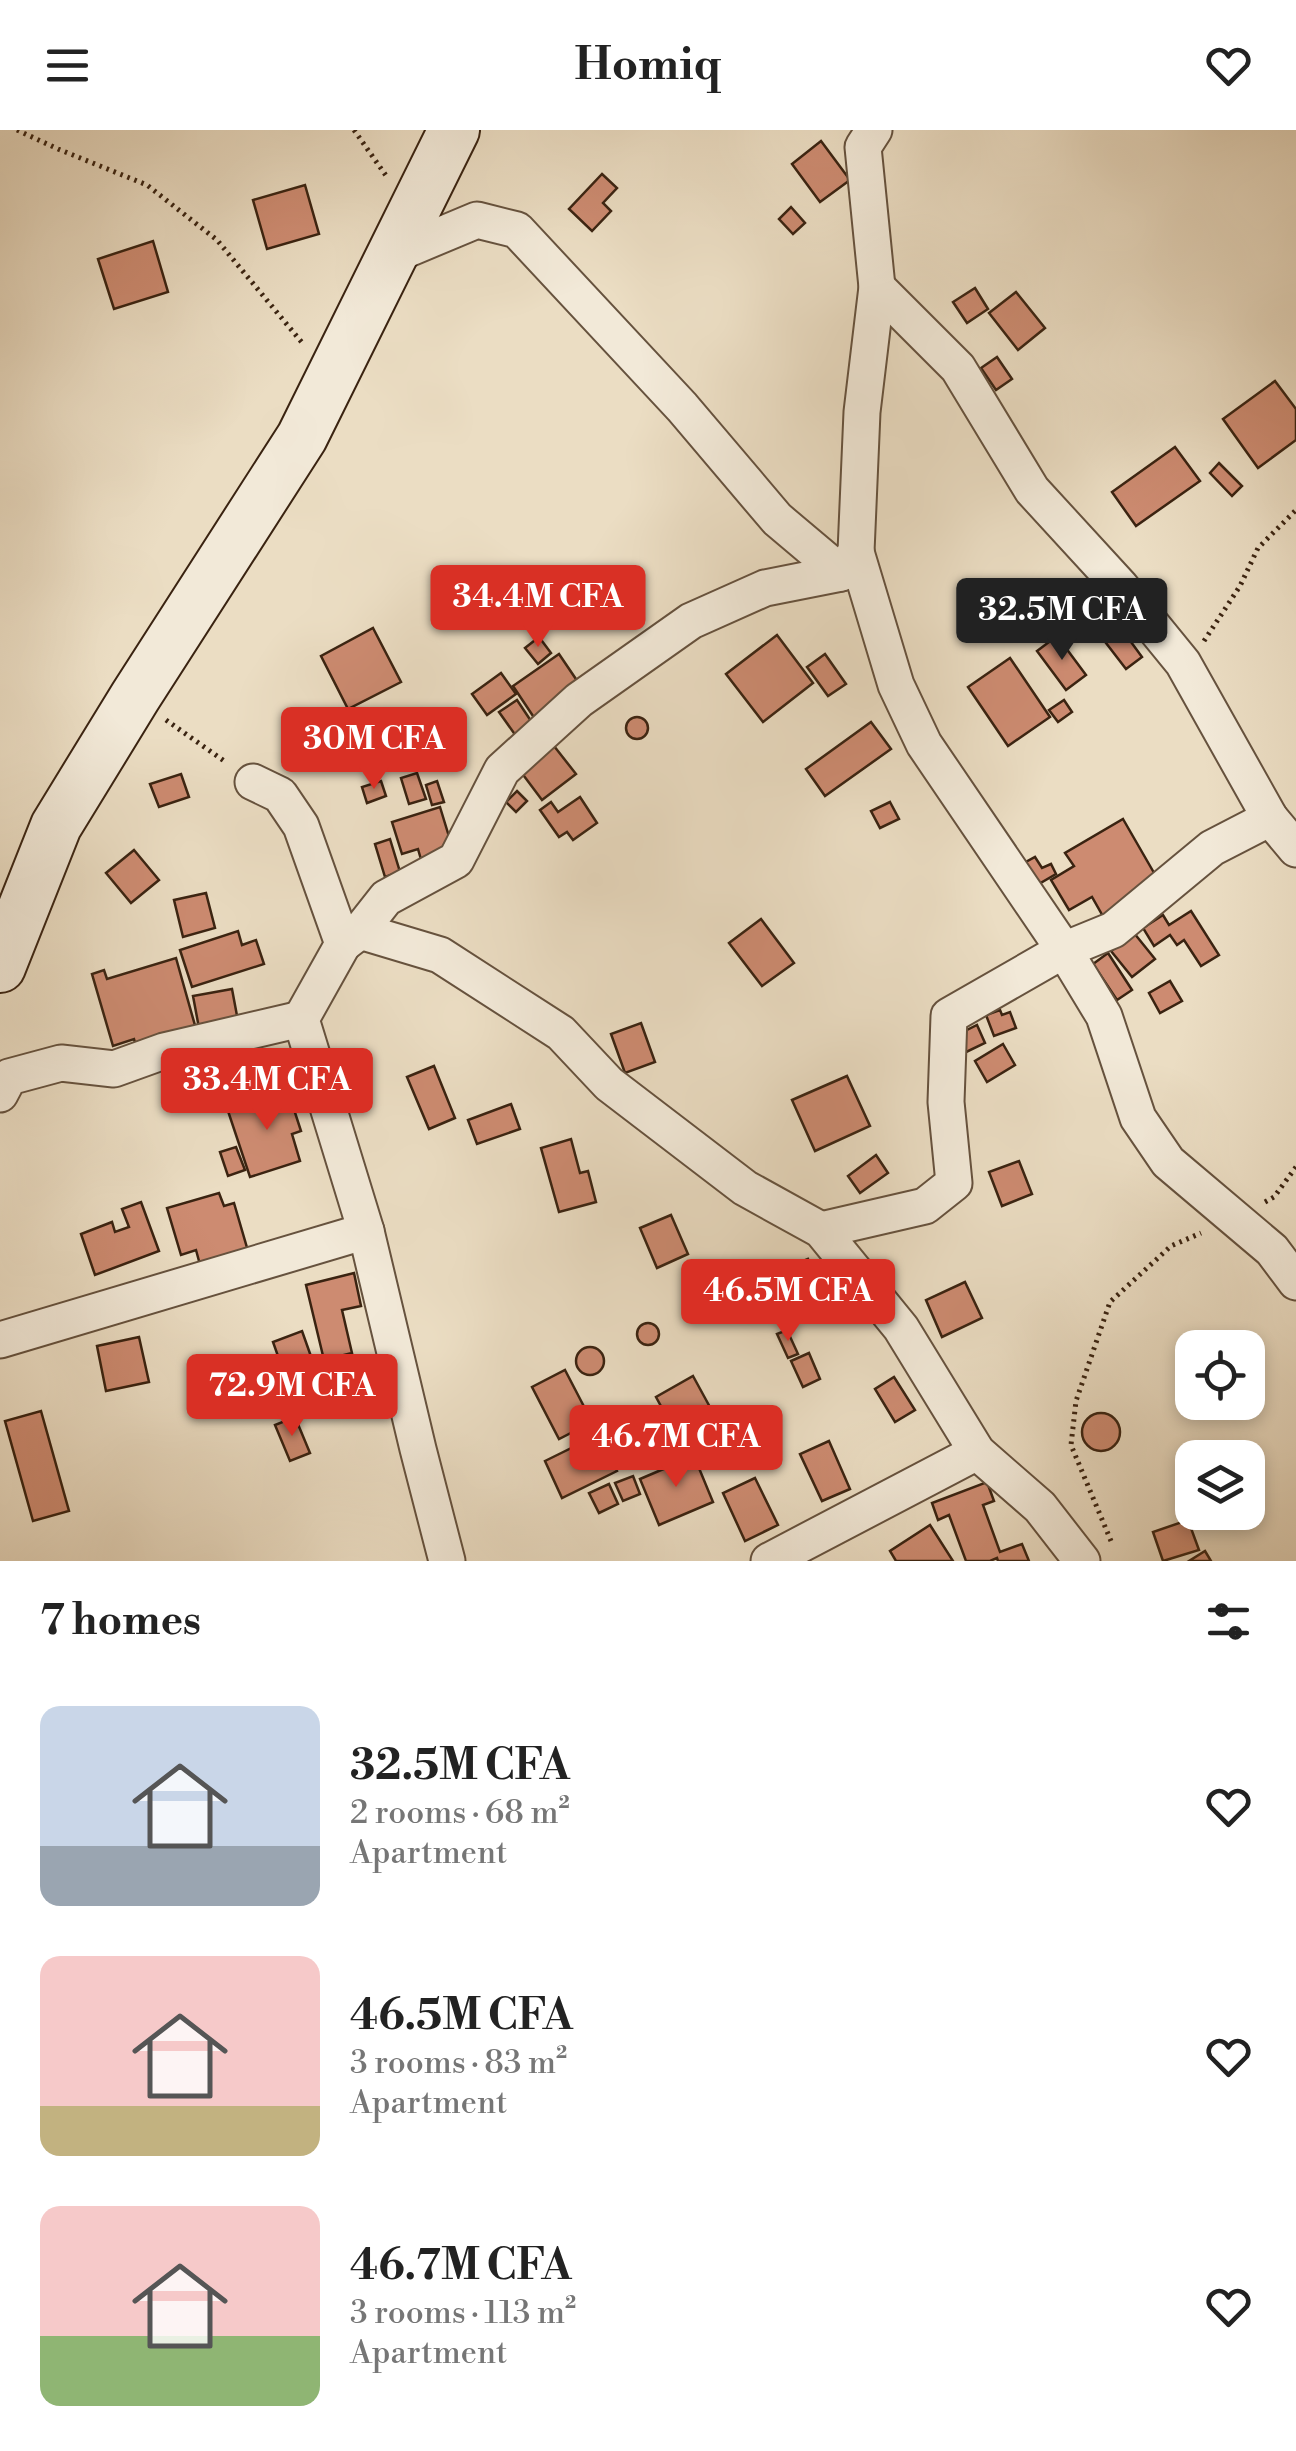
<!DOCTYPE html>
<meta charset="utf-8">
<style>
body{margin:0;font-family:"Libre Bodoni",serif;background:#f6f6f6;color:#222;height:100vh;display:flex;flex-direction:column;font-size:38px;white-space:nowrap}
*{box-sizing:border-box;margin:0}
p{font-size:32px;color:#767676}
.icon{flex:none;width:55px;height:55px;fill:none;stroke:currentColor;stroke-width:2;stroke-linecap:round;stroke-linejoin:round}
.map{position:relative;height:1431px;overflow:hidden}
.drawer{display:flex;flex-direction:column;background:#fff;flex:1}
.drawer>*{flex:none}
.tools{position:absolute;left:1175px;top:1200px;display:grid;gap:20px}
.tools a{display:grid;place-items:center;width:90px;height:90px;border-radius:20px;background:#fff;box-shadow:0 5px 15px #0003;font-size:50px}
.price{position:absolute;translate:-50% -85px;padding:0 22px;border-radius:10px;background:#d93025;color:#fff;font-size:32px;line-height:65px;filter:drop-shadow(0 2px 5px #0008)}
.price::after{content:'';position:absolute;left:50%;top:60px;width:30px;height:22px;margin-left:-15px;background:inherit;clip-path:polygon(0 0,100% 0,50% 100%)}
.price.current{background:#222;color:#fff}
ul{padding:0;list-style:none}
li{display:flex;align-items:center;gap:30px;height:250px;padding:0 40px}
li span{display:grid;place-items:center;flex:none;width:280px;height:200px;border-radius:20px;color:#555}
li>.icon{margin-inline-start:auto}
span .icon{width:120px;height:120px;fill:#fffc;stroke-width:1}
li b{font-size:42px}
h2{display:flex;justify-content:space-between;align-items:center;height:120px;padding:0 40px;font-size:42px}
header{display:flex;justify-content:space-between;align-items:center;height:130px;padding:0 40px;background:#fff;font-size:45px;font-weight:700}
.map>svg:first-child{display:block}
</style>
<header><svg class="icon" aria-label="menu" viewBox="0 0 24 24"><path d="M4 6h16M4 12h16M4 18h16"/></svg>Homiq<svg class="icon" aria-label="heart" viewBox="0 0 24 24"><path d="M12 20l-8-8c-3-5 5-10 8-4 3-6 11-1 8 4z"/></svg></header>
<div class="map">
<svg width="1296" height="1431" viewBox="0 0 1296 1431">
<rect width="100%" height="100%" fill="#ebddc3"/>
<filter id="stains"><feTurbulence type="fractalNoise" baseFrequency=".002" numOctaves="4"/><feColorMatrix values="0 0 0 0 .2 0 0 0 0 .09 0 0 0 0 .02 0 0 0 .5 -.17"/></filter>
<radialGradient id="worn" r=".72"><stop offset=".6" stop-color="#630" stop-opacity="0"/><stop offset="1" stop-color="#630" stop-opacity=".3"/></radialGradient>
<g fill="#cd8b71" stroke="#3a2311" stroke-width="2.5">
<polygon points="821,11 850,50 820,72 792,34"/>
<polygon points="602,44 617,58 603,73 611,81 592,101 569,79"/>
<polygon points="305,55 319,104 267,119 253,70"/>
<polygon points="791,77 805,93 793,104 779,89"/>
<polygon points="153,111 168,162 114,179 98,129"/>
<polygon points="975,158 988,179 967,193 953,172"/>
<polygon points="1016,162 1045,198 1018,220 989,183"/>
<polygon points="997,227 1012,249 996,260 981,238"/>
<polygon points="1275,251 1296,279 1296,310 1258,338 1223,289"/>
<polygon points="1175,317 1200,351 1136,396 1112,362"/>
<polygon points="1219,333 1242,356 1232,366 1210,343"/>
<polygon points="373,498 401,552 348,579 321,526"/>
<polygon points="1123,501 1142,527 1126,539 1106,513"/>
<polygon points="777,505 813,553 763,592 726,544"/>
<polygon points="1057,506 1086,545 1066,560 1037,521"/>
<polygon points="539,507 551,523 538,534 525,518"/>
<polygon points="559,524 582,558 535,589 513,556"/>
<polygon points="825,524 846,554 828,566 807,537"/>
<polygon points="1010,528 1050,587 1008,616 968,557"/>
<polygon points="501,543 516,564 487,585 472,564"/>
<polygon points="517,570 533,594 516,606 499,582"/>
<polygon points="1064,570 1072,582 1058,592 1049,580"/>
<circle cx="637" cy="598" r="11"/>
<polygon points="871,592 891,619 825,666 806,639"/>
<polygon points="554,616 576,644 542,670 521,642"/>
<polygon points="417,643 426,669 409,674 401,648"/>
<polygon points="181,644 189,667 159,677 150,654"/>
<polygon points="381,651 386,666 367,673 362,657"/>
<polygon points="437,651 444,672 432,675 426,655"/>
<polygon points="517,661 527,671 516,682 506,672"/>
<polygon points="580,667 597,693 573,710 567,702 559,707 540,680 551,672 558,682"/>
<polygon points="890,672 899,689 880,698 871,681"/>
<polygon points="440,677 454,723 422,733 418,719 402,724 392,692"/>
<polygon points="1123,689 1161,755 1104,788 1092,767 1069,780 1051,750 1074,736 1065,723"/>
<polygon points="390,709 400,742 385,747 375,714"/>
<polygon points="134,720 159,750 131,773 106,743"/>
<polygon points="1035,727 1042,738 1051,734 1056,744 1037,755 1024,733"/>
<polygon points="206,763 215,798 183,807 174,770"/>
<polygon points="1191,781 1219,825 1201,836 1184,810 1177,815 1170,805 1154,816 1143,798 1163,785 1169,795"/>
<polygon points="761,789 794,833 762,856 729,813"/>
<polygon points="238,801 242,815 256,810 264,834 192,857 180,820"/>
<polygon points="1134,803 1155,829 1132,847 1111,821"/>
<polygon points="1108,823 1132,860 1117,870 1093,834"/>
<polygon points="176,828 196,899 136,916 134,909 113,916 92,844 104,840 107,849"/>
<polygon points="1170,851 1182,871 1160,883 1149,863"/>
<polygon points="232,859 238,891 199,898 193,866"/>
<polygon points="1000,880 1002,885 1010,882 1016,898 994,906 986,885"/>
<polygon points="641,893 655,932 625,943 611,904"/>
<polygon points="977,895 985,913 962,924 953,907"/>
<polygon points="1003,914 1015,935 987,952 975,931"/>
<polygon points="298,924 304,942 275,953 268,936"/>
<polygon points="434,936 455,988 429,999 407,947"/>
<polygon points="847,946 870,996 815,1021 792,970"/>
<polygon points="288,961 301,1001 292,1004 300,1031 250,1047 228,981"/>
<polygon points="511,974 520,999 477,1014 468,990"/>
<polygon points="571,1009 580,1043 588,1041 596,1072 559,1082 541,1018"/>
<polygon points="236,1017 245,1040 228,1046 220,1022"/>
<polygon points="876,1025 888,1043 860,1063 848,1046"/>
<polygon points="1019,1031 1032,1064 1002,1076 989,1042"/>
<polygon points="219,1063 224,1076 234,1073 250,1128 202,1142 196,1120 181,1125 167,1078"/>
<polygon points="141,1072 159,1121 95,1145 81,1104 112,1092 115,1102 129,1097 122,1079"/>
<polygon points="671,1085 688,1124 657,1138 640,1098"/>
<polygon points="808,1129 826,1168 778,1188 761,1149"/>
<polygon points="354,1143 361,1176 342,1180 352,1223 324,1230 306,1155"/>
<polygon points="965,1152 982,1188 942,1207 926,1170"/>
<circle cx="648" cy="1204" r="11"/>
<polygon points="787,1200 798,1224 788,1228 777,1204"/>
<polygon points="302,1201 319,1249 290,1260 273,1212"/>
<polygon points="139,1207 149,1252 106,1261 97,1216"/>
<circle cx="590" cy="1231" r="14"/>
<polygon points="809,1223 820,1249 803,1257 791,1231"/>
<polygon points="565,1240 592,1292 559,1309 532,1257"/>
<polygon points="693,1246 711,1279 674,1300 656,1267"/>
<polygon points="894,1247 915,1280 895,1292 875,1259"/>
<polygon points="41,1281 69,1381 33,1391 5,1291"/>
<circle cx="1101" cy="1302" r="19"/>
<polygon points="295,1287 310,1323 290,1331 275,1295"/>
<polygon points="600,1304 617,1341 562,1368 545,1331"/>
<polygon points="829,1311 850,1359 822,1371 800,1324"/>
<polygon points="694,1326 713,1372 659,1395 640,1349"/>
<polygon points="633,1346 640,1364 623,1371 615,1353"/>
<polygon points="755,1348 778,1395 745,1411 723,1363"/>
<polygon points="987,1352 994,1371 983,1375 1000,1422 1022,1414 1029,1431 998,1431 997,1428 990,1431 966,1431 949,1385 938,1390 932,1373"/>
<polygon points="609,1354 618,1374 599,1383 589,1363"/>
<polygon points="1188,1390 1199,1420 1163,1431 1153,1402"/>
<polygon points="930,1395 953,1431 896,1431 890,1421"/>
<polygon points="1205,1421 1211,1431 1189,1431"/>
</g>
<g fill="none" stroke-linecap="round" stroke-linejoin="round">
<defs>
<g id="minor">
<polyline points="391,126 477,90 517,100 682,277 777,389 841,443"/>
<polyline points="877,157 958,238 1032,360 1121,457 1183,533 1270,688 1296,719"/>
<polyline points="856,422 896,555 924,614 1064,820 1104,886 1138,988 1168,1032 1272,1120 1296,1152"/>
<polyline points="253,652 280,665 301,696 343,814 301,889 366,1101 418,1319 447,1431"/>
<polyline points="360,801 440,825 561,903 609,954 745,1058 821,1100 901,1198 977,1322 1040,1377 1082,1431"/>
<polyline points="343,814 360,801 386,768 456,730 502,640 579,570 691,491 765,458 841,443 856,422 862,282 877,157 863,17 874,0"/>
<polyline points="0,964 9,947 61,933 114,939 164,921 301,889"/>
<polyline points="821,1100 925,1076 954,1053 946,972 949,886 1064,820 1113,800 1212,718 1270,688"/>
<polyline points="0,1210 366,1101"/>
<polyline points="769,1431 977,1322"/>
</g>
<polyline id="secondary" points="0,837 56,696 135,567 302,307 454,0"/>
</defs>
<use href="#minor" stroke="#66523e" stroke-width="39"/>
<use href="#secondary" stroke="#3a2311" stroke-width="54"/>
<g stroke="#3a2311" stroke-width="5" stroke-dasharray="2.5 5" stroke-linecap="butt">
<polyline points="17,0 58,19 147,55 217,110 304,215"/>
<polyline points="354,0 387,47"/>
<polyline points="1204,511 1240,456 1258,418 1296,380"/>
<polyline points="166,590 227,633"/>
<polyline points="1265,1072 1274,1067 1296,1037"/>
<polyline points="1111,1411 1071,1315 1076,1271 1110,1172 1171,1116 1201,1103"/>
</g>
<use href="#minor" stroke="#f2e9d8" stroke-width="35"/>
<use href="#secondary" stroke="#f2e9d8" stroke-width="50"/>
</g>
<rect width="100%" height="100%" filter="url(#stains)"/>
<rect width="100%" height="100%" fill="url(#worn)"/>
</svg>
<div class="tools">
<a><svg class="icon" aria-label="locate" viewBox="0 0 24 24"><circle cx="12" cy="12" r="6"/><path d="M12 2v4M12 18v4M2 12h4M18 12h4"/></svg></a>
<a><svg class="icon" aria-label="layers" viewBox="0 0 24 24"><path d="M12 4l9 5-9 5-9-5zM3 14l9 5 9-5"/></svg></a>
</div>
<b class="price" style="left:538px;top:520px">34.4M CFA</b>
<b class="price current" style="left:1062px;top:533px">32.5M CFA</b>
<b class="price" style="left:374px;top:662px">30M CFA</b>
<b class="price" style="left:267px;top:1003px">33.4M CFA</b>
<b class="price" style="left:788px;top:1214px">46.5M CFA</b>
<b class="price" style="left:292px;top:1309px">72.9M CFA</b>
<b class="price" style="left:676px;top:1360px">46.7M CFA</b>
</div>
<section class="drawer">
<h2>7 homes<svg class="icon" aria-label="filters" viewBox="0 0 24 24"><path d="M4 7h16M4 17h16"/><circle cx="9" cy="7" r="2"/><circle cx="15" cy="17" r="2"/></svg></h2>
<ul>
<li><span style="background:linear-gradient(#c9d6e8 70%,#9aa5b1 0)"><svg class="icon" aria-label="home" viewBox="0 0 24 24"><path d="M3 11l9-7 9 7M6 9v11h12V9"/></svg></span><div><b>32.5M CFA</b><p>2 rooms · 68 m²</p><p>Apartment</p></div><svg class="icon" aria-label="heart" viewBox="0 0 24 24"><path d="M12 20l-8-8c-3-5 5-10 8-4 3-6 11-1 8 4z"/></svg></li>
<li><span style="background:linear-gradient(#f6c9c9 75%,#c2b280 0)"><svg class="icon" aria-label="home" viewBox="0 0 24 24"><path d="M3 11l9-7 9 7M6 9v11h12V9"/></svg></span><div><b>46.5M CFA</b><p>3 rooms · 83 m²</p><p>Apartment</p></div><svg class="icon" aria-label="heart" viewBox="0 0 24 24"><path d="M12 20l-8-8c-3-5 5-10 8-4 3-6 11-1 8 4z"/></svg></li>
<li><span style="background:linear-gradient(#f6c9c9 65%,#8fb573 0)"><svg class="icon" aria-label="home" viewBox="0 0 24 24"><path d="M3 11l9-7 9 7M6 9v11h12V9"/></svg></span><div><b>46.7M CFA</b><p>3 rooms · 113 m²</p><p>Apartment</p></div><svg class="icon" aria-label="heart" viewBox="0 0 24 24"><path d="M12 20l-8-8c-3-5 5-10 8-4 3-6 11-1 8 4z"/></svg></li>
</ul>
</section>
